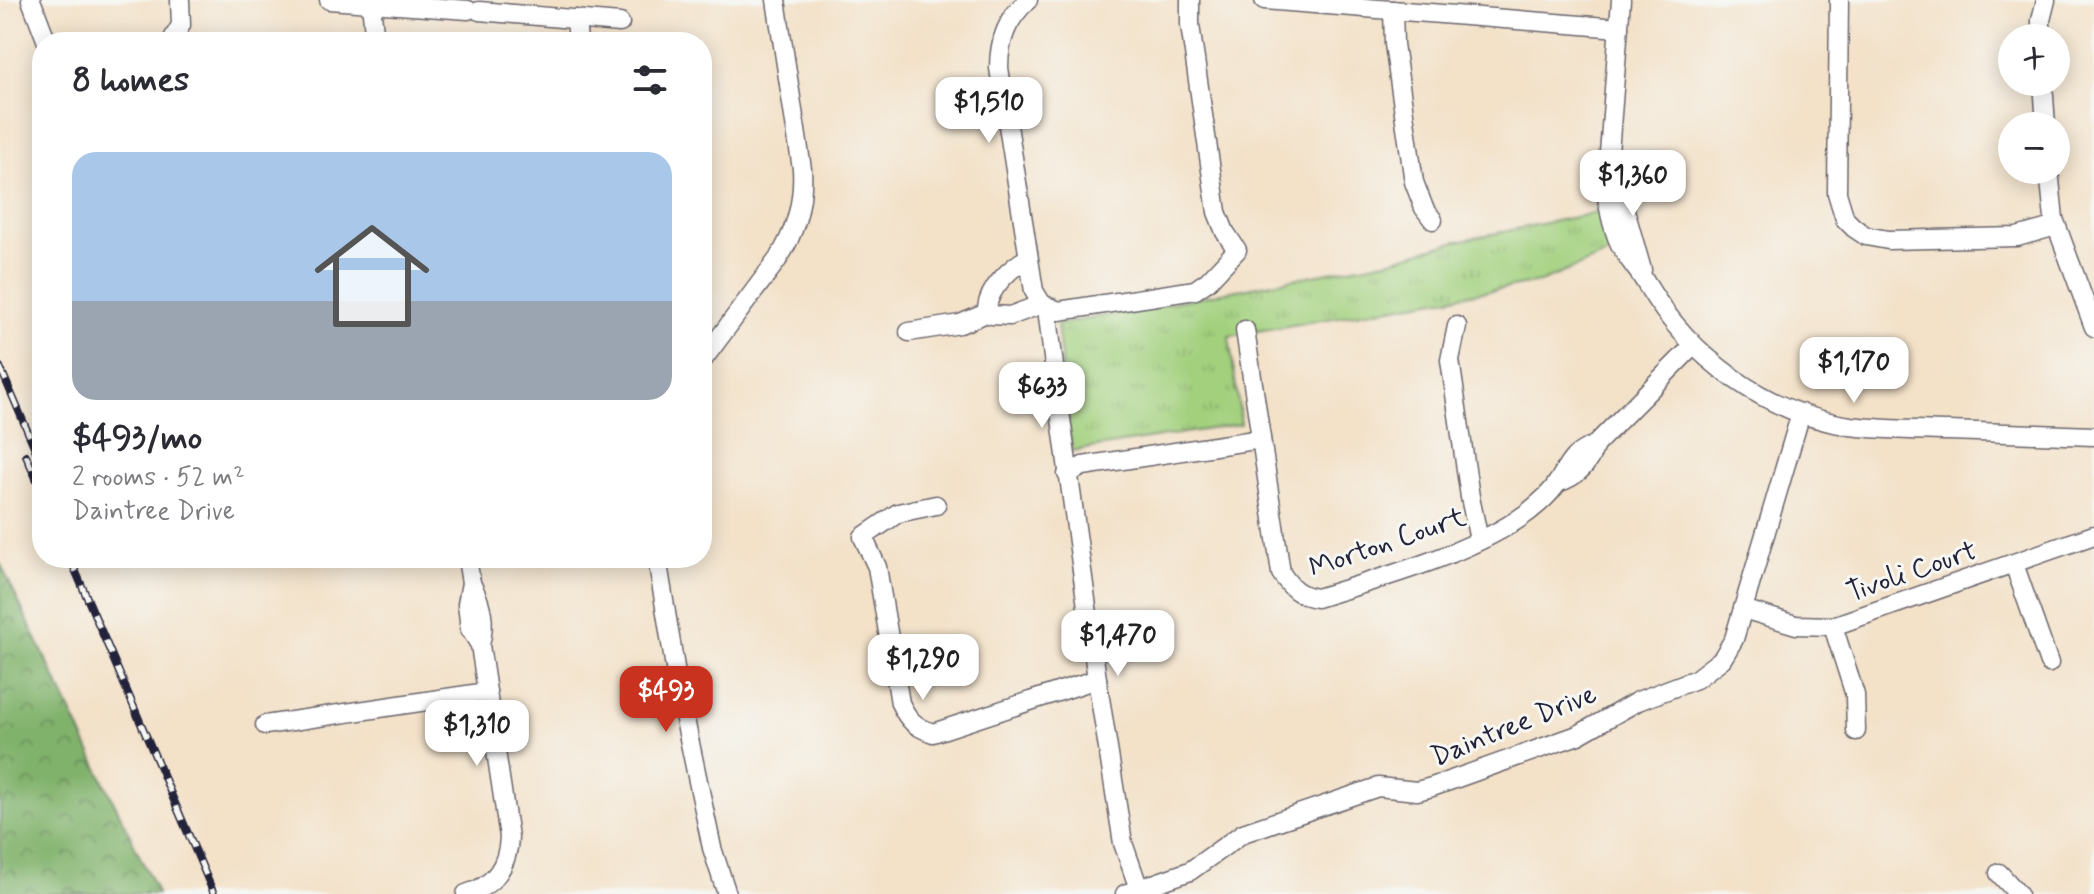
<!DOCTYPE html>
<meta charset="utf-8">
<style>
body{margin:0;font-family:Mynerve,sans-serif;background:#f2f2f3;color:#2b2b33;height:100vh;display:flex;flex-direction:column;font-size:30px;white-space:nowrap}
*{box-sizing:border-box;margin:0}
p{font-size:26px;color:#7c7c81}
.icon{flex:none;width:44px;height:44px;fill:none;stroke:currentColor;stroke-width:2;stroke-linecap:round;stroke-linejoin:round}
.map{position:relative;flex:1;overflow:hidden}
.panel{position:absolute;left:32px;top:32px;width:680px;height:536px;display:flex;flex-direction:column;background:#fff;border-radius:32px;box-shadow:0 4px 20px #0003}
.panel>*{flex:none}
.tools{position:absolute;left:1998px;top:24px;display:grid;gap:16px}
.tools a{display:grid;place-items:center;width:72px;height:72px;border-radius:50%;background:#fff;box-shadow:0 4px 20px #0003;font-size:40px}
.price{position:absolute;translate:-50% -68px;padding:0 18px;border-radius:16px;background:#fff;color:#222;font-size:26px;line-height:52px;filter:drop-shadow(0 2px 4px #0008)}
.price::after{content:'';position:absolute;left:50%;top:48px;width:24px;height:18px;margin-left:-12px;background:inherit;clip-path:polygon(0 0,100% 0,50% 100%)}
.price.current{background:#c8321e;color:#fff}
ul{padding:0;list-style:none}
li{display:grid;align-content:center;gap:16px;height:424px;padding:0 40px}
li span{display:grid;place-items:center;height:248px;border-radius:24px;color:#555}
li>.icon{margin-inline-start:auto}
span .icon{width:144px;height:144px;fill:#fffc;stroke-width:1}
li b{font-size:34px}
h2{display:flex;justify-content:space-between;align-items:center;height:96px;padding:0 40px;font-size:34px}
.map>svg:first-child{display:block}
</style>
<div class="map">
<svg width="2094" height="894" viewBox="0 0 2094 894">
<defs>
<pattern id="grass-tufts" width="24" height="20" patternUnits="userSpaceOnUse" patternTransform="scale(2)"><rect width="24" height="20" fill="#a2d07d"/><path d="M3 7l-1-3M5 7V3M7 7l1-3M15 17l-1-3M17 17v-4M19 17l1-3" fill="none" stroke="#8bb26d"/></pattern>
<pattern id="forest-crowns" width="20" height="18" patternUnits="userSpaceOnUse" patternTransform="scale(2)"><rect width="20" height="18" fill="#81b26c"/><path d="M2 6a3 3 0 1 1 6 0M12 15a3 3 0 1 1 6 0" fill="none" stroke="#69905a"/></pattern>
</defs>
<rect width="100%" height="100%" fill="#f6f6f2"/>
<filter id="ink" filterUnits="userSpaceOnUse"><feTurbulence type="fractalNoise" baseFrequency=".0125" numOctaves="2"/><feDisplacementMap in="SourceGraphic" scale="16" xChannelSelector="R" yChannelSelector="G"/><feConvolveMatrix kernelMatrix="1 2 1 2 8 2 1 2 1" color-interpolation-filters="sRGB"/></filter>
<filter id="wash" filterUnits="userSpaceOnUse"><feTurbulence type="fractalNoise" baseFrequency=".006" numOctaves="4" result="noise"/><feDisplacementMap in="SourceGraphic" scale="32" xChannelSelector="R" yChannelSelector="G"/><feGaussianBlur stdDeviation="1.8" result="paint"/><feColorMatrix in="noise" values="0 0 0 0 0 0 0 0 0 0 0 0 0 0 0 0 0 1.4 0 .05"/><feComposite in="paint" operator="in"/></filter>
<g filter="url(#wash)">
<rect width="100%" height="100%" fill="#f3e1c8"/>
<polygon fill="url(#grass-tufts)" stroke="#62795c" stroke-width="2" points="1604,211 1611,253 1540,282 1229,336 1241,424 1072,451 1057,325 1391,260 1453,242"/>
<polygon fill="url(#forest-crowns)" stroke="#526a54" stroke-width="2" points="0,563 155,888 157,894 0,894"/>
</g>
<g filter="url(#ink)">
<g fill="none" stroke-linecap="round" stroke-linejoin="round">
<defs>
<g id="street">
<polyline points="31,0 47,42"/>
<polyline points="329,0 468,10"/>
<path d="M 1028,0 C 1007,19 999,40 999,68 L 1034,291 L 1042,304 L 1059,311 L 1195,290 L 1208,281 L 1237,250 L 1225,232 L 1217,212 L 1190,25 L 1190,0"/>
<polyline points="1264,0 1619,28"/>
<path d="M 1621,0 L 1606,191 C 1609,210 1613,233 1623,250 C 1630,262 1640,272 1647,285 C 1691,358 1765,413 1850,426 C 1883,430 1915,430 1948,431 C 1997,433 2045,434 2094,436"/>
<polyline points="1839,0 1837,193 1845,219 1854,228 1866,236 1888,240 2017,237 2056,226"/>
<polyline points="371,3 375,42"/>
<polyline points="1393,10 1394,44 1414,182 1424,208 1433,220"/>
<polyline points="479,11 620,23"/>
<polyline points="576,19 578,42"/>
<polyline points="2041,38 2041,20 2046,0"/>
<polyline points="171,42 181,25 180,0"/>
<polyline points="2043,82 2046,126"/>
<polyline points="1612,164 1642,270"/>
<polyline points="2049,170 2054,219 2094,327"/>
<path d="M 1028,258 C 1011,267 989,288 987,308 L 992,315 L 1010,316 L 1042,304"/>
<polyline points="1047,308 1055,374"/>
<polyline points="1457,326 1450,360 1470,497 1479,540"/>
<path d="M 1245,330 L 1281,573 C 1291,588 1299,596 1317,598 C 1381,578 1462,556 1517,520 C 1531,511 1549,496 1558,482 C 1570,462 1572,454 1595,445 L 1693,346"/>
<polyline points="909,332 960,324 989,312"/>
<path d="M 702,361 L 778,259 C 796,231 804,202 802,169 L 776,0"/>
<polyline points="1056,383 1097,679 1123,843 1139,889"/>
<polyline points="1067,474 1083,466 1261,439"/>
<path d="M 1557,483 C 1577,477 1589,465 1595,445"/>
<path d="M 936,505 L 898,513 L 863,537 L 877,567 L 900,703 C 908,720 915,727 933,733 L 1097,679"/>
<polyline points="657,558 678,686 712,848 727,894"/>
<polyline points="2014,564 2049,663"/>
<path d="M 471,583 C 482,605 486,621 480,645"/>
<polyline points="1743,609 1796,625 1833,626 2094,535"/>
<polyline points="1833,626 1855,695 1856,731"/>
<polyline points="265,725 487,692"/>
<polyline points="1999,873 2018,894"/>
<path d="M 466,894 C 494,886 508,866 509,837 L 480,645 L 470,629 L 467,604 L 471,583 L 467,558"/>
<polyline points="1125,894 1190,871 1243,833 1378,787 1417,791 1432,787 1578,735 1638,701 1696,679 1722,659 1734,639 1801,413"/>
</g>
</defs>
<use href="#street" stroke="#6b656c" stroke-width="21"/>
<use href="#street" stroke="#fff" stroke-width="18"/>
<defs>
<g id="rail">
<polyline points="0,367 42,465"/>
<polyline points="26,455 42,492"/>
<polyline points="70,558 214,894"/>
</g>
</defs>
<use href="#rail" stroke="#22223b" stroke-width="8"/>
<use href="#rail" stroke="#f6f6f2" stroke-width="5" stroke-dasharray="15" stroke-linecap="butt"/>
</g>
</g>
<g text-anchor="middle" stroke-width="6" stroke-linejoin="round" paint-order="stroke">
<g font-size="28" fill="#22223b" stroke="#f6f6f2">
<text transform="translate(1387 541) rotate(-19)" y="10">Morton Court</text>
<text transform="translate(1911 570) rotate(-19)" y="10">Tivoli Court</text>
<text transform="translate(1513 724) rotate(-22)" y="10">Daintree Drive</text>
</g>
</g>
</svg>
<div class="tools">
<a>+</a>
<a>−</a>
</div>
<b class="price" style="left:989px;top:145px">$1,510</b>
<b class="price" style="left:1633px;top:218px">$1,360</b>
<b class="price" style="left:1854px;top:405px">$1,170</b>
<b class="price" style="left:1042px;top:430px">$633</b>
<b class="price" style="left:1118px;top:678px">$1,470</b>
<b class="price" style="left:923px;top:702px">$1,290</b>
<b class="price current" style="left:666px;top:734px">$493</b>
<b class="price" style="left:477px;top:768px">$1,310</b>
<section class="panel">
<h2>8 homes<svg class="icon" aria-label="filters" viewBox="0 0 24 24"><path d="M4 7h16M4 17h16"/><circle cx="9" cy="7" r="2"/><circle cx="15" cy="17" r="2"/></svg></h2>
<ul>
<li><span style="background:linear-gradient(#a9c7e8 60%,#9aa5b1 0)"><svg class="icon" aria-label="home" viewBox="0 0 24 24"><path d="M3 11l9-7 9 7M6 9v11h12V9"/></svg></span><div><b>$493/mo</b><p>2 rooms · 52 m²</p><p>Daintree Drive</p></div></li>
</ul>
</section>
</div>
